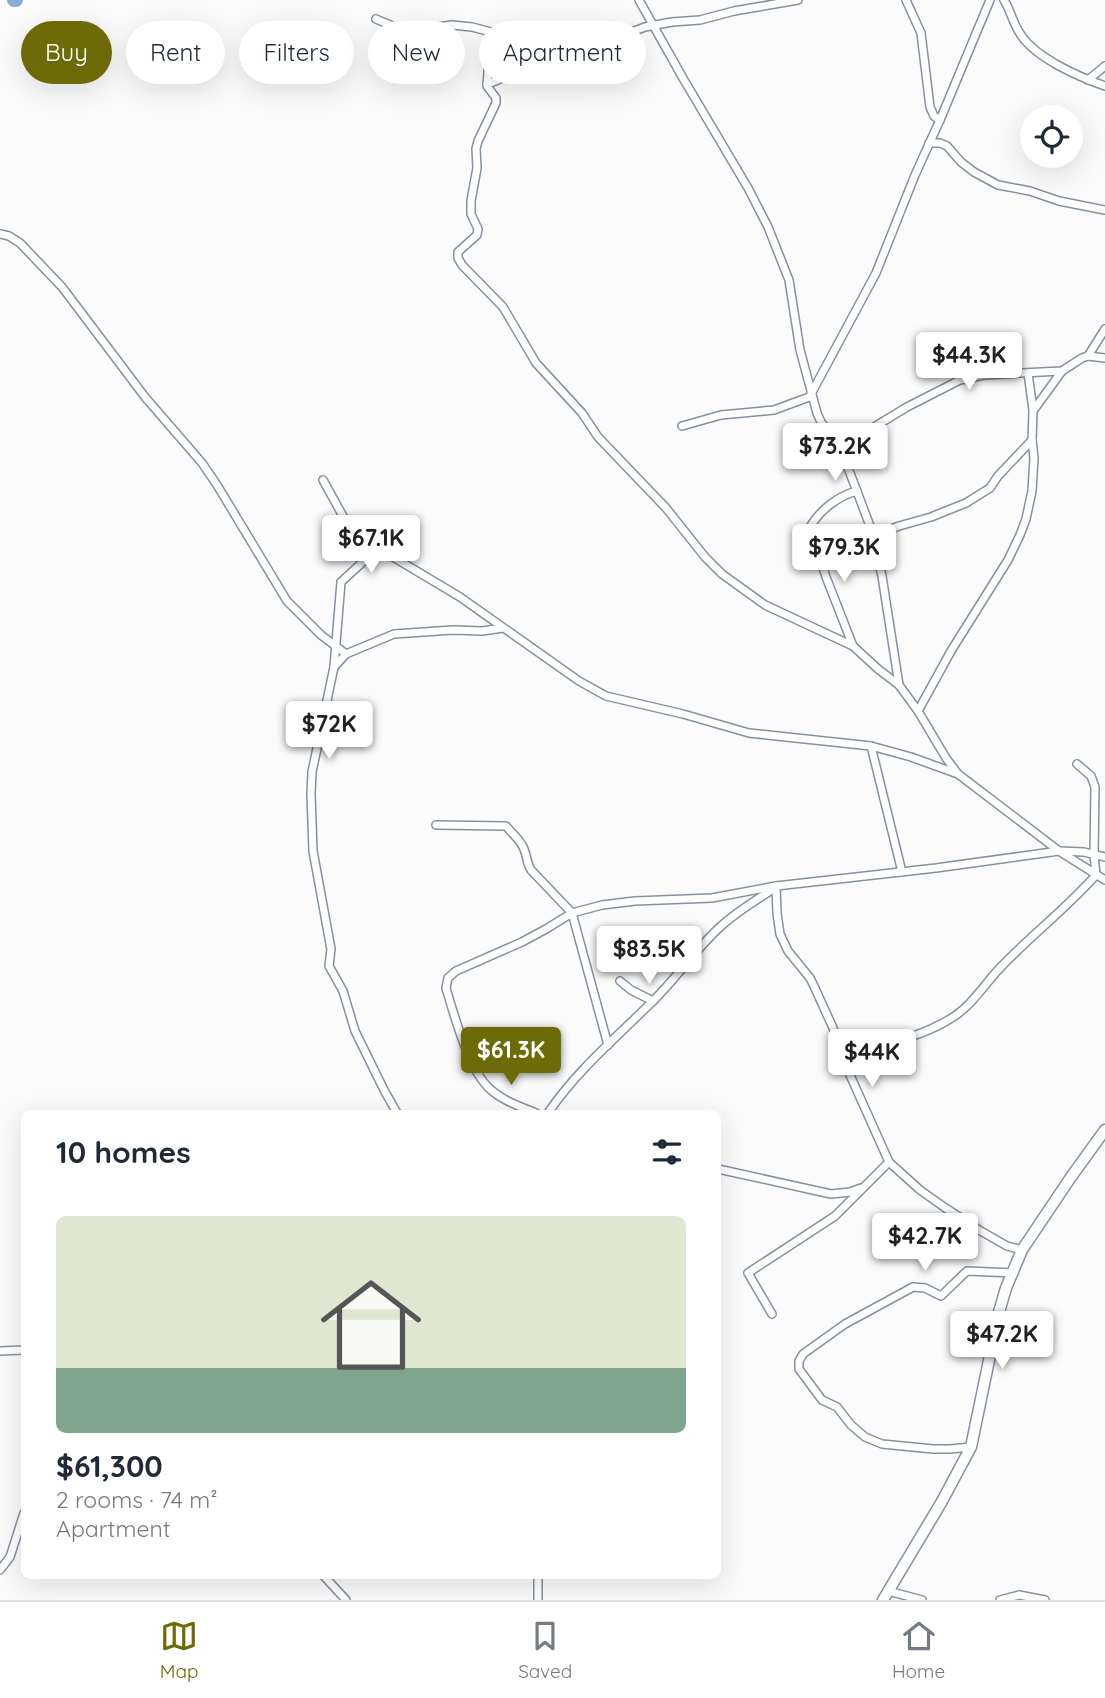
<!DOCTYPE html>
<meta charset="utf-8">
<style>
body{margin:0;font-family:Quicksand,sans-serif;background:#f2f2f3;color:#1f2937;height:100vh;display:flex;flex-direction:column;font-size:26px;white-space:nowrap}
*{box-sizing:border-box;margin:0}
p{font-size:23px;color:#747a83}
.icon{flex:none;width:38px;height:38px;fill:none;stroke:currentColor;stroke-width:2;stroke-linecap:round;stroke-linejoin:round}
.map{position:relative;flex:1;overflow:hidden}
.details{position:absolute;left:21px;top:1110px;width:700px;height:469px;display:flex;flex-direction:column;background:#fff;border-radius:10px;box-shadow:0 7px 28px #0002}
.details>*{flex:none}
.guide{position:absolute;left:21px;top:21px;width:700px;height:63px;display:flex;gap:14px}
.fabs{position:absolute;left:1020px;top:105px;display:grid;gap:14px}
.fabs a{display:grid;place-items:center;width:63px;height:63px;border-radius:50%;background:#fff;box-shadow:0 7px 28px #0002;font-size:35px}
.price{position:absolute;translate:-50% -60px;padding:0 16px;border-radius:7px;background:#fff;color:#222;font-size:23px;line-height:46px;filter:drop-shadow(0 2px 4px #0008)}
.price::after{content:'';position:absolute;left:50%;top:42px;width:21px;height:16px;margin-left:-10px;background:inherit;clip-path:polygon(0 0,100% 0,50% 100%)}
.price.current{background:#6d6b07;color:#fff}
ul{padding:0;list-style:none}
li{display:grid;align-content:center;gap:14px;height:371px;padding:0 35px}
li+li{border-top:2px solid #e0e1e3}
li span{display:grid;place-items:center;height:217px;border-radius:10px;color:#555}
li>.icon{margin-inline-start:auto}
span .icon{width:126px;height:126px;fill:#fffc;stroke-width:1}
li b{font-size:30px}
h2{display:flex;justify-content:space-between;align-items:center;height:84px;padding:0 35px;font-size:30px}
.tag{padding:0 24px;border-radius:32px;background:#fff;box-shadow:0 7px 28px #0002;font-size:24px;line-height:63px}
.tag.current{background:#6d6b07;color:#fff}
.tab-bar{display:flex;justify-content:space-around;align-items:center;height:98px;border-top:2px solid #e0e1e3;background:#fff;font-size:19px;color:#747a83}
.tab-bar a{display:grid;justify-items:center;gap:4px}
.tab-bar .current{color:#6d6b07}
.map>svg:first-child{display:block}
</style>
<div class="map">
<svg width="1105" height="1600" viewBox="0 0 1105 1600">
<rect width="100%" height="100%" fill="#fbfbfb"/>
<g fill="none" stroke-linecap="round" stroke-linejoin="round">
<polyline stroke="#8babdb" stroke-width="14" points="14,0 16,0"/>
<defs>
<g id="street">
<polyline points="639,0 684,80 748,188 768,227 789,280 800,350 817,413 821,422 837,444 850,473 870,526 882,576 899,685"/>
<polyline points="906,0 921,33 930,107 934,116 940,120"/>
<path d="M 1004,0 C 1011,11 1013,24 1021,35 C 1036,58 1079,77 1105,86"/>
<polyline points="376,19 395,27 408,29 422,29 452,25 472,27 495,33 515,43 542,53 607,41 645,27 672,22 700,20 734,11 798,0"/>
<polyline points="495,33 489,59 487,86 496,98 496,103 478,141 476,149 477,168 471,201 471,214 478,229 477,235 458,252 458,258 462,265 503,307 536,363 582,413 598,437 666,508 705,557 722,574 765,605 853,646 878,669 899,685 918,711 946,758 958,774 1059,851 1105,880"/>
<polyline points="1088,80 1105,66"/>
<path d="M 487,84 C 508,77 523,69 536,51"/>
<polyline points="929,143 940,143 947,146 961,162 974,172 998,185 1030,191 1059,201 1105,210"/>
<polyline points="0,234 9,236 20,243 62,287 145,397 202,463 217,485 287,601 321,635 346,654"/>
<polyline points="1088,356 1105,329"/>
<polyline points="1028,373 1033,410"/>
<polyline points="811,394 876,273 915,175 940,120 990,0"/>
<polyline points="682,426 721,415 774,410 812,396"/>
<polyline points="840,453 861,435 907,407 960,380 984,375 1062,371 1082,358 1088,356 1105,358"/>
<polyline points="323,480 344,518 356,533 366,537 378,548 460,597 579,681 606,696 683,714 749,733 871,746 911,757 958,774"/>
<polyline points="873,536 899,526 931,517 966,503 990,488 998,476 1032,440"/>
<polyline points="378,548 341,582 334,667 312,772 311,794 313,851 331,949 329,966 343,991 355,1031 384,1090 397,1113"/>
<path d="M 853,646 L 826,577 L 810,527 C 820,510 838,496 857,491"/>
<polyline points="334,667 346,654 394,634 453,630 482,631 503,628"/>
<polyline points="918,711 951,651 1008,560 1020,535 1026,519 1032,491 1034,458 1032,440 1033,411 1062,371"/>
<polyline points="871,746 902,872"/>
<path d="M 436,825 L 506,826 C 511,832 518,838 522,845 C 527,853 526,862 531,870 L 572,913 L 608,1045"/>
<polyline points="776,886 777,913 780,934 788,951 810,978 814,986 833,1028 850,1075 889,1162 920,1190 944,1207 979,1230 1007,1246 1022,1250"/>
<polyline points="620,981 631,990 653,1001"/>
<path d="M 844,1058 C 877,1047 921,1037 950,1019 C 971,1007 983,986 999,969 C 1030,936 1066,909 1096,875 L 1094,855 L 1095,787 L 1091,776 L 1077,764"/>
<path d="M 536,1113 C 519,1106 500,1100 487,1086 C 468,1066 454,1015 446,988 L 448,978 L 456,971 L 522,942 L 546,929 L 572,913 L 602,905 L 635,901 L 712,898 L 776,886 L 936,868 L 1059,851 L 1084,852 L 1105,857"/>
<path d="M 548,1113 C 577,1070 618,1036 655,999 C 678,976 696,949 720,927 C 736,912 755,901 773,889"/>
<polyline points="718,1169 831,1194 850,1192 861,1188"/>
<polyline points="772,1314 748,1273 835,1216 889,1162"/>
<polyline points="0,1351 24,1350"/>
<polyline points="971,1447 950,1449 933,1449 882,1444 865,1437 851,1425 837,1407 822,1400 799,1369 799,1361 803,1354 845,1324 913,1287 925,1288 941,1296 967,1271 1014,1273"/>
<polyline points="0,1570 10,1557 24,1513"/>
<polyline points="323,1575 346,1600"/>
<polyline points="538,1575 538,1600"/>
<polyline points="888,1591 922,1600"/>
<polyline points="1000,1600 1019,1595 1045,1600"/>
</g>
<polyline id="secondary" points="883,1600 941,1503 971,1447 999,1312 1006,1288 1022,1250 1071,1177 1105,1130"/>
</defs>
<use href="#street" stroke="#8491a3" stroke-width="10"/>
<use href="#secondary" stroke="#8491a3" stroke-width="13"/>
<use href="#street" stroke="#fff" stroke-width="7"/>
<use href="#secondary" stroke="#fff" stroke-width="10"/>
</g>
</svg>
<div class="fabs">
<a><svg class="icon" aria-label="locate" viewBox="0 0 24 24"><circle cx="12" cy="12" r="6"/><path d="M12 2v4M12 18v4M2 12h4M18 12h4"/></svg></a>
</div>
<b class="price" style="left:969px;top:392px">$44.3K</b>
<b class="price" style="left:835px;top:483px">$73.2K</b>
<b class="price" style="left:371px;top:575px">$67.1K</b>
<b class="price" style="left:844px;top:584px">$79.3K</b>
<b class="price" style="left:329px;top:761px">$72K</b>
<b class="price" style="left:649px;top:986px">$83.5K</b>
<b class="price current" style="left:511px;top:1087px">$61.3K</b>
<b class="price" style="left:872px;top:1089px">$44K</b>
<b class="price" style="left:925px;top:1273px">$42.7K</b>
<b class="price" style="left:1002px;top:1371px">$47.2K</b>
<div class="guide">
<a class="tag current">Buy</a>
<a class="tag">Rent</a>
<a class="tag">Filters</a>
<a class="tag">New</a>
<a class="tag">Apartment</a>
</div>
<section class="details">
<h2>10 homes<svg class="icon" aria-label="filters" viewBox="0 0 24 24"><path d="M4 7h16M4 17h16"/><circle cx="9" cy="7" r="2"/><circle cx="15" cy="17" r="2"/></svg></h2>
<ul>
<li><span style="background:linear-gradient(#dfe7d0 70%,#7fa58c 0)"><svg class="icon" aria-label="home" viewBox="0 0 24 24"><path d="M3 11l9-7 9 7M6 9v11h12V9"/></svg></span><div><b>$61,300</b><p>2 rooms · 74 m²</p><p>Apartment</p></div></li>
</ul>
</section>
</div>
<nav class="tab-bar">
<a class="current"><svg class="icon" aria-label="map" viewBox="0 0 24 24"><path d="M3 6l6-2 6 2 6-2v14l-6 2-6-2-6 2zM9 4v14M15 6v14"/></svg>Map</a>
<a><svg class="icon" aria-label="saved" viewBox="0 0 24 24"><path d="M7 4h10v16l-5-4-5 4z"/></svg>Saved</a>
<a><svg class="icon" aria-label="home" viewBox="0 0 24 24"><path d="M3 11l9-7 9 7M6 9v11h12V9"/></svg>Home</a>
</nav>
